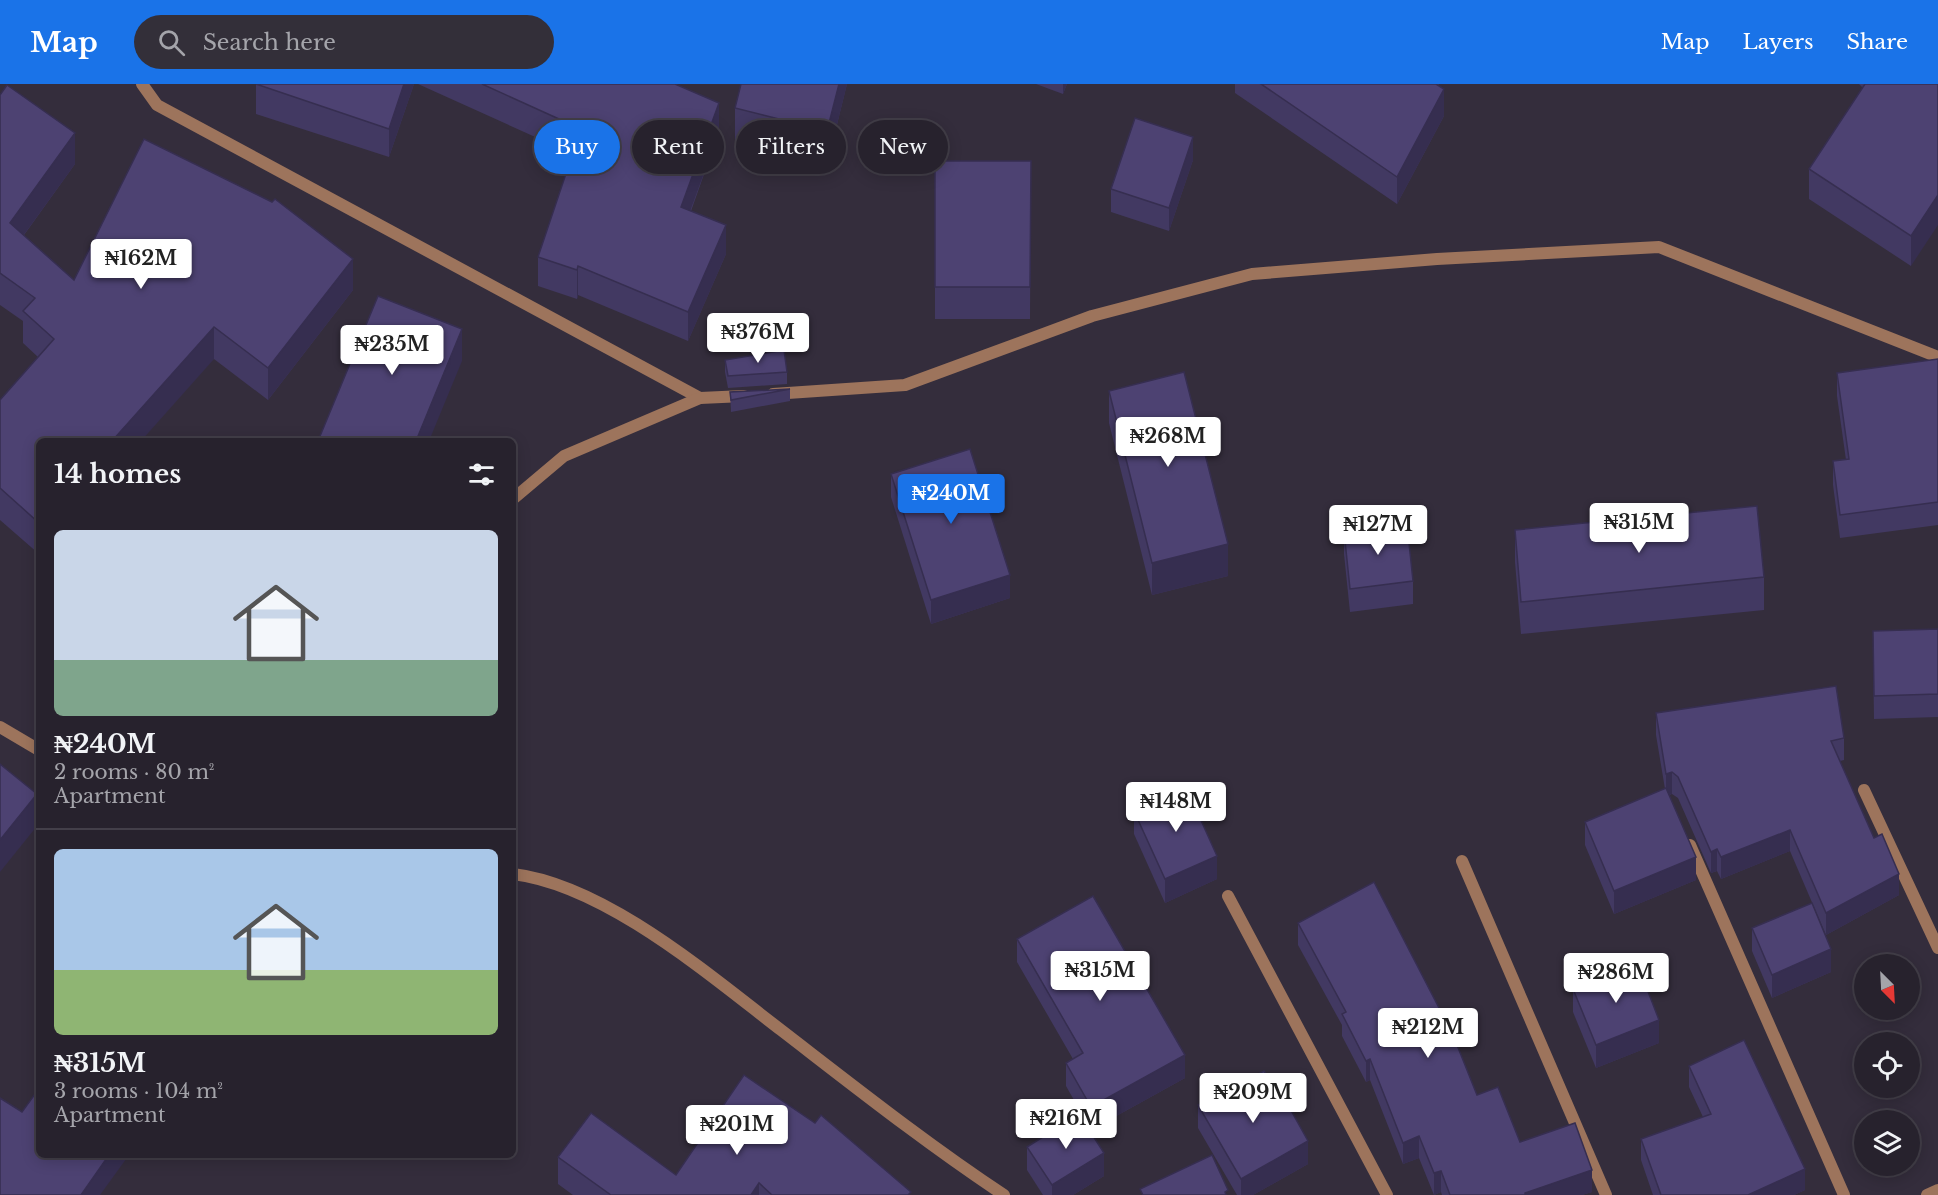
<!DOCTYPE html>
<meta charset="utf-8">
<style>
body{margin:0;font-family:"Libre Baskerville",serif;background:#332f39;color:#f1f3f6;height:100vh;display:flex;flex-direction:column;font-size:22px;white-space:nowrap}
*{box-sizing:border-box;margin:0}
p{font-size:20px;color:#a4a4aa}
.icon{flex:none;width:33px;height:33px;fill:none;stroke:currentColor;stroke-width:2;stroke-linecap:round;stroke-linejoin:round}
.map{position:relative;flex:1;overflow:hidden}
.drawer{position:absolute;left:36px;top:354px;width:480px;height:720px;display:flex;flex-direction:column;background:#27222d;border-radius:9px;box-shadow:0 3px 15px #0003,0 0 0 2px #433f49}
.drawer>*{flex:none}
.hud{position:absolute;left:534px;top:36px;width:570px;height:54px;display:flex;gap:12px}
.needle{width:39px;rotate:156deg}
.controls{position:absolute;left:1854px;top:870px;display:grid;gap:12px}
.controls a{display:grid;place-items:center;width:66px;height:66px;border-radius:50%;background:#27222d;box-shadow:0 3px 15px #0003,0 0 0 2px #433f49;font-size:30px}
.price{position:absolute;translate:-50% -51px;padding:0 14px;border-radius:6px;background:#fff;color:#222;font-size:20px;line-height:39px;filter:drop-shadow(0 2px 3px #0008)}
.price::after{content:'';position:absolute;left:50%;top:36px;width:18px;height:14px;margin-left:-9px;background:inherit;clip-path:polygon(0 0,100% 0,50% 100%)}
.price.selected{background:#1a73e8;color:#fff}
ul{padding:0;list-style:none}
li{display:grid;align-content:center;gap:12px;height:318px;padding:0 18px}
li+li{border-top:2px solid #433f49}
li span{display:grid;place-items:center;height:186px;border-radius:9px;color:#555}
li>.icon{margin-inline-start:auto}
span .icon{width:108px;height:108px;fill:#fffc;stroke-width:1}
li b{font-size:26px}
h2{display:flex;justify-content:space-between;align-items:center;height:72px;padding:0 18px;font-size:26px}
.tag{padding:0 21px;border-radius:27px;background:#27222d;box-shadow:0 3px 15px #0003,0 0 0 2px #433f49;font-size:21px;line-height:54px}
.tag.selected{background:#1a73e8;color:#fff}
header{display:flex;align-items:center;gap:36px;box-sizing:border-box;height:84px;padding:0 30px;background:#1a73e8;color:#fff}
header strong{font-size:28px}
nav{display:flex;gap:33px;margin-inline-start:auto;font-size:21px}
.search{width:420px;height:54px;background:#332f39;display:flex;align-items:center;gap:15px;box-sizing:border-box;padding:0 21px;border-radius:33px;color:#a4a4aa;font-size:22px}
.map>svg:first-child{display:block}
</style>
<header>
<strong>Map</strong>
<div class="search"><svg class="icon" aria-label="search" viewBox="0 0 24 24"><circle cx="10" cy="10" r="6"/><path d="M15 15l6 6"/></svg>Search here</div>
<nav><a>Map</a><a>Layers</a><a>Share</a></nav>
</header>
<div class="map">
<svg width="1938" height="1111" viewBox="0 0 1938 1111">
<rect width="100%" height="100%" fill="#342d3c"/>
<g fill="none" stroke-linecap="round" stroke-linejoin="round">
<g stroke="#9d745c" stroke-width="12">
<polyline points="142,0 157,21 700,314"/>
<polyline points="773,310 905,301 1092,232 1252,190 1437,175 1659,163 1938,273"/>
<polyline points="513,415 564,372 700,314 744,312"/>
<polyline points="0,643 39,666"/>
<polyline points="1864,706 1938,864"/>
<polyline points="1690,761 1844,1111"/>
<polyline points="1462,777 1606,1111"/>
<path d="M 513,790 C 605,801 709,891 781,946 C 855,1003 927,1060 1004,1111"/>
<polyline points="1228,812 1387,1111"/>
<polyline points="1927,1111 1938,1106"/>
</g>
</g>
<g fill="#423962">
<polygon points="256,0 414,0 389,73 256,30"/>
<polygon points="418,0 675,0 719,48 691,127 726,170 688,257 578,211 577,215 538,202 538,173 573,70"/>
<polygon points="847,0 827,81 735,58 735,24"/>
<polygon points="1036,0 1067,0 1063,10"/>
<polygon points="1235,0 1439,0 1438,1 1444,32 1397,120 1235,9"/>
<polygon points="1859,0 1938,0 1911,182 1809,115 1809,85 1863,4"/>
<polygon points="0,11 75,80 24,151 74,196 353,206 268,316 214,275 39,357 39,470 0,436 0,316 38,273 23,259 23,237 0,221"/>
<polygon points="1193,76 1169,147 1111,128 1111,105"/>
<polygon points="935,77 1031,77 1030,235 935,235"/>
<polygon points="1938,275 1938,441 1840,454 1833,401 1833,377 1846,376 1837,312 1837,289"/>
<polygon points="725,276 787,288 787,300 728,304 725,288"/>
<polygon points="790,305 790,317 731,328 730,308"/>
<polygon points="1109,307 1228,492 1152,511 1109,339"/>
<polygon points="891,390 1010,514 931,540 891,413"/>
<polygon points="1515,446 1764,493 1764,526 1521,550 1515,478"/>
<polygon points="1344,447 1413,497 1413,520 1350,528 1344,470"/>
<polygon points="1938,545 1938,633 1874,635 1873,570"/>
<polygon points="1656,629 1844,654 1844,676 1840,677 1899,811 1826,851 1790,767 1721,795 1717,787 1711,789 1678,714 1672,710 1669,711 1696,796 1614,830 1585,761 1585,738 1665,705 1656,651"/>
<polygon points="1134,727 1217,795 1165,819 1134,750"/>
<polygon points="1298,839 1477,1011 1520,1058 1592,1108 1582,1111 1442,1111 1441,1108 1434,1111 1419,1074 1403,1080 1370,996 1366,998 1342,952 1342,941 1298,861"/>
<polygon points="1752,844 1831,888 1772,914 1752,867"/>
<polygon points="1017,855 1185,994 1091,1046 1066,1002 1066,979 1073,975 1017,878"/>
<polygon points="1573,905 1659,959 1596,984 1573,928"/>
<polygon points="1689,982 1805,1106 1794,1111 1653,1111 1641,1076 1641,1055 1703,1033 1689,1003"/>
<polygon points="1198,1021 1308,1080 1253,1111 1237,1111 1198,1044"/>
<polygon points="1027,1063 1104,1092 1073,1111 1043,1111 1027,1086"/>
<polygon points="558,1073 676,1091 911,1111 573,1111 558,1100"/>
</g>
<g fill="#362e50">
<polygon points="404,0 414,0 389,73 389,45"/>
<polygon points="839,0 847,0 827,81 827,47"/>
<polygon points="1063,0 1067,0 1063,10"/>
<polygon points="1444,5 1444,32 1397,120 1397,93"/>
<polygon points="719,19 719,48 681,152 681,123"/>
<polygon points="75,49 75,80 10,170 10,139"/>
<polygon points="1193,53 1193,76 1169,147 1169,124"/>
<polygon points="1938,111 1938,141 1911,182 1911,152"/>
<polygon points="726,141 726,170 688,257 688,228"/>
<polygon points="353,175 353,206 268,316 268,284"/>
<polygon points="578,182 578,211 577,215 577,186"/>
<polygon points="214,243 214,275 141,357 112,357"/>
<polygon points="462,245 462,277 429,357 416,357"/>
<polygon points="1228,460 1228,492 1152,511 1152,479"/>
<polygon points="1010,491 1010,514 931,540 931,516"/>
<polygon points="1672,688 1672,710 1666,712 1666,690"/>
<polygon points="37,710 37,742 0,788 0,756"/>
<polygon points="1790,746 1790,767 1721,795 1721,773"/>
<polygon points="1717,765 1717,787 1711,789 1711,768"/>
<polygon points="1217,772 1217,795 1165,819 1165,795"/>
<polygon points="1696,773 1696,796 1614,830 1614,807"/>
<polygon points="1899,790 1899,811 1826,851 1826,829"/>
<polygon points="1831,865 1831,888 1772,914 1772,891"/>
<polygon points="1659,936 1659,959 1596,984 1596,961"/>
<polygon points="1185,971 1185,994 1091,1046 1091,1023"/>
<polygon points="1370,975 1370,996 1366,998 1366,977"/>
<polygon points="1419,1052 1419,1074 1403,1080 1403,1059"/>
<polygon points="1308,1057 1308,1080 1253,1111 1241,1111 1241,1095"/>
<polygon points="1104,1069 1104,1092 1073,1111 1052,1111 1052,1101"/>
<polygon points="109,1071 129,1071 100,1111 81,1111"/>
<polygon points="1805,1085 1805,1106 1794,1111 1748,1111"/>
<polygon points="1592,1086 1592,1108 1582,1111 1525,1111 1525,1109"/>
<polygon points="1441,1087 1441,1108 1434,1111 1434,1089"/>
<polygon points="759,1099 759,1111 751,1111"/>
</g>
<g fill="#4d4272" stroke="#362e50" stroke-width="1.5">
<polygon points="256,0 404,0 389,45"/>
<polygon points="482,0 675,0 719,19 681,123 726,141 688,228 578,182 577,186 538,173 581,45"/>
<polygon points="741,0 839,0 827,47 735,24"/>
<polygon points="1261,0 1436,0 1444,5 1397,93"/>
<polygon points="1865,0 1938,0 1938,111 1911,152 1809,85"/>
<polygon points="7,1 75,49 10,139 74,196 144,55 272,118 275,115 353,175 268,284 214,243 112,357 39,357 39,439 0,404 0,316 54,255 23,227 35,214 0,189 0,11"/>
<polygon points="1135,34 1193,53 1169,124 1111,105"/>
<polygon points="935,77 1031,77 1030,203 935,203"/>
<polygon points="378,212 462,245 416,357 318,357"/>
<polygon points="784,266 787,288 728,292 725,276"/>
<polygon points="1938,275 1938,418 1840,431 1833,377 1849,375 1837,289"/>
<polygon points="1184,288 1228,460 1152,479 1109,307"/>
<polygon points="790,305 731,316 730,308"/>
<polygon points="970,365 1010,491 931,516 891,390"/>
<polygon points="1757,422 1764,493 1521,518 1515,446"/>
<polygon points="1407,440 1413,497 1350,505 1344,447"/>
<polygon points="1938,545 1938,610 1874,612 1873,547"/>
<polygon points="1836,602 1844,654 1831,657 1874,754 1882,750 1899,790 1826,829 1790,746 1721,773 1717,765 1711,768 1678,693 1672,688 1666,690 1656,629"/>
<polygon points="0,680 37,710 0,756"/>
<polygon points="1186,703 1217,772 1165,795 1134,727"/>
<polygon points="1666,704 1696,773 1614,807 1585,738"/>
<polygon points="1374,798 1453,951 1477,1011 1498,1003 1520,1058 1575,1039 1592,1086 1525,1109 1525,1111 1450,1111 1441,1087 1434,1089 1419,1052 1403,1059 1370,975 1366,977 1342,930 1346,928 1298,839"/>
<polygon points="1093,812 1185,971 1091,1023 1066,979 1083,969 1017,855"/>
<polygon points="1812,819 1831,865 1772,891 1752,844"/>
<polygon points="1637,879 1659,936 1596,961 1573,905"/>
<polygon points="1744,956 1805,1085 1748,1111 1661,1111 1641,1055 1711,1030 1689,982"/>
<polygon points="1264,987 1276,1007 1279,1005 1308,1057 1241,1095 1198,1021"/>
<polygon points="744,991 815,1039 821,1031 911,1108 908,1111 772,1111 759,1099 751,1111 611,1111 558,1073 591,1029 676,1091"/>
<polygon points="35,1010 39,1013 39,1071 109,1071 81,1111 0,1111 0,1014 22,1028"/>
<polygon points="1079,1030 1104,1069 1052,1101 1027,1063"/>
<polygon points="1212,1071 1228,1106 1225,1108 1226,1111 1143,1111 1140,1105"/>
</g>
</svg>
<div class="controls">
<a><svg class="needle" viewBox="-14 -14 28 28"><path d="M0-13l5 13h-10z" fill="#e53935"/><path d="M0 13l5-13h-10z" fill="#a4a4aa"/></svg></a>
<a><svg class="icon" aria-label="locate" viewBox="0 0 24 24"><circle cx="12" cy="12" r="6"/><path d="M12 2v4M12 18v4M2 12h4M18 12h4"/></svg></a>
<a><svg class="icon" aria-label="layers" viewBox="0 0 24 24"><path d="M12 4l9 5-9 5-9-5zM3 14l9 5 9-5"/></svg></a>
</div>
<b class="price" style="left:141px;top:206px">₦162M</b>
<b class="price" style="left:758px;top:280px">₦376M</b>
<b class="price" style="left:392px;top:292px">₦235M</b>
<b class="price" style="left:1168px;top:384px">₦268M</b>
<b class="price selected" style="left:951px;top:441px">₦240M</b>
<b class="price" style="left:1639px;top:470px">₦315M</b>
<b class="price" style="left:1378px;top:472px">₦127M</b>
<b class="price" style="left:1176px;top:749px">₦148M</b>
<b class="price" style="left:1100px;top:918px">₦315M</b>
<b class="price" style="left:1616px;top:920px">₦286M</b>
<b class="price" style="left:1428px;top:975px">₦212M</b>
<b class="price" style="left:1253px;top:1040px">₦209M</b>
<b class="price" style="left:1066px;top:1066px">₦216M</b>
<b class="price" style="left:737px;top:1072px">₦201M</b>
<div class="hud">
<a class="tag selected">Buy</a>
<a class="tag">Rent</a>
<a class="tag">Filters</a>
<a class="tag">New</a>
</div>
<section class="drawer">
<h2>14 homes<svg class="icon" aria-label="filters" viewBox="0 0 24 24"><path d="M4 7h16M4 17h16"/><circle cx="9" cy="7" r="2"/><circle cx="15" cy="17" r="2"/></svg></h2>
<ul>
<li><span style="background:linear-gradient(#c9d6e8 70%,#7fa58c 0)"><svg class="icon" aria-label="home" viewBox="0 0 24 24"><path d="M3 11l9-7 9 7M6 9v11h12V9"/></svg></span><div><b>₦240M</b><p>2 rooms · 80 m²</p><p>Apartment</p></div></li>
<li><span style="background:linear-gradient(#a9c7e8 65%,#8fb573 0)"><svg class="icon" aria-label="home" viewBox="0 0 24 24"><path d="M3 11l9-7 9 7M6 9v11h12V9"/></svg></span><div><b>₦315M</b><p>3 rooms · 104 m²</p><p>Apartment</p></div></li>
</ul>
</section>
</div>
